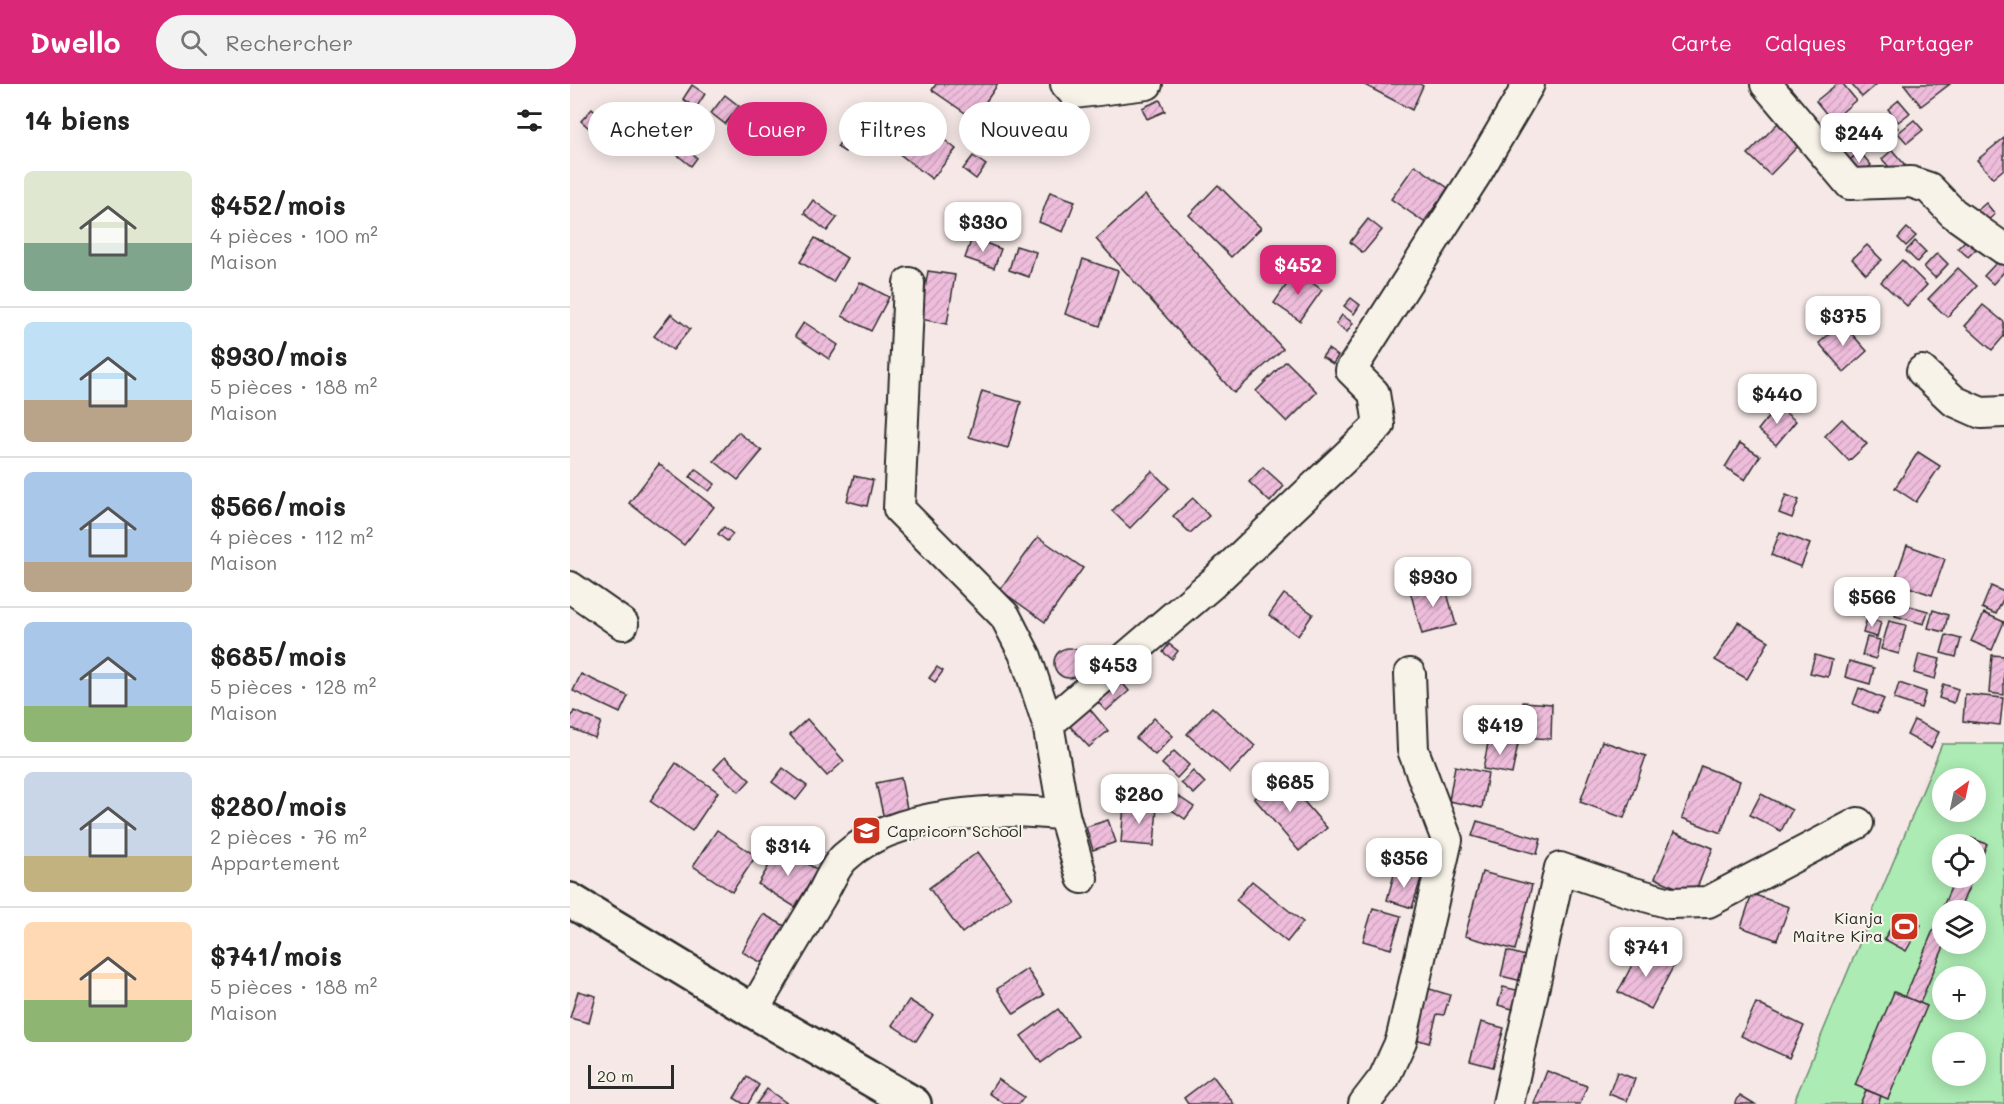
<!DOCTYPE html>
<html lang="fr">
<meta charset="utf-8">
<style>
body{margin:0;font-family:Mali,sans-serif;background:#f2f2f2;color:#222;height:100vh;display:flex;flex-direction:column;font-size:22px;white-space:nowrap}
*{box-sizing:border-box;margin:0}
p{font-size:20px;color:#767676}
.icon{flex:none;width:33px;height:33px;fill:none;stroke:currentColor;stroke-width:2;stroke-linecap:round;stroke-linejoin:round}
.map{position:relative;flex:1;overflow:hidden}
.panel{display:flex;flex-direction:column;background:#fff;width:570px}
.panel>*{flex:none}
.hud{position:absolute;left:18px;top:18px;width:570px;height:54px;display:flex;gap:12px}
.needle{width:39px;rotate:33deg}
.fabs{position:absolute;left:1362px;top:684px;display:grid;gap:12px}
.fabs a{display:grid;place-items:center;width:54px;height:54px;border-radius:50%;background:#fff;box-shadow:0 3px 15px #0003;font-size:30px}
.scale{position:absolute;left:18px;bottom:15px;width:86px;box-sizing:border-box;padding-left:6px;border:3px solid #2b2b2b;border-top:0;font-size:16px;line-height:21px;white-space:nowrap;color:#2b2b2b;-webkit-text-stroke:4px #f7f3e8;paint-order:stroke}
.price{position:absolute;translate:-50% -51px;padding:0 14px;border-radius:12px;background:#fff;color:#222;font-size:20px;line-height:39px;filter:drop-shadow(0 2px 3px #0008)}
.price::after{content:'';position:absolute;left:50%;top:36px;width:18px;height:14px;margin-left:-9px;background:inherit;clip-path:polygon(0 0,100% 0,50% 100%)}
.price.current{background:#db2777;color:#fff}
ul{padding:0;list-style:none}
li{display:flex;align-items:center;gap:18px;height:150px;padding:0 24px}
li+li{border-top:2px solid #e0e0e0}
li span{display:grid;place-items:center;flex:none;width:168px;height:120px;border-radius:9px;color:#555}
li>.icon{margin-inline-start:auto}
span .icon{width:72px;height:72px;fill:#fffc;stroke-width:1}
li b{font-size:26px}
h2{display:flex;justify-content:space-between;align-items:center;height:72px;padding:0 24px;font-size:26px}
.chip{padding:0 21px;border-radius:27px;background:#fff;box-shadow:0 3px 15px #0003;font-size:21px;line-height:54px}
.chip.current{background:#db2777;color:#fff}
header{display:flex;align-items:center;gap:36px;box-sizing:border-box;height:84px;padding:0 30px;background:#db2777;color:#fff}
header strong{font-size:28px}
nav{display:flex;gap:33px;margin-inline-start:auto;font-size:21px}
.search{width:420px;height:54px;background:#f2f2f2;display:flex;align-items:center;gap:15px;box-sizing:border-box;padding:0 21px;border-radius:33px;color:#767676;font-size:22px}
main{display:flex;flex:1;min-height:0}
.map>svg:first-child{display:block}
</style>
<header>
<strong>Dwello</strong>
<div class="search"><svg class="icon" aria-label="search" viewBox="0 0 24 24"><circle cx="10" cy="10" r="6"/><path d="M15 15l6 6"/></svg>Rechercher</div>
<nav><a>Carte</a><a>Calques</a><a>Partager</a></nav>
</header>
<main>
<section class="panel">
<h2>14 biens<svg class="icon" aria-label="filters" viewBox="0 0 24 24"><path d="M4 7h16M4 17h16"/><circle cx="9" cy="7" r="2"/><circle cx="15" cy="17" r="2"/></svg></h2>
<ul>
<li><span style="background:linear-gradient(#dfe7d0 60%,#7fa58c 0)"><svg class="icon" aria-label="home" viewBox="0 0 24 24"><path d="M3 11l9-7 9 7M6 9v11h12V9"/></svg></span><div><b>$452/mois</b><p>4 pièces · 100 m²</p><p>Maison</p></div></li>
<li><span style="background:linear-gradient(#bfe0f5 65%,#b9a48a 0)"><svg class="icon" aria-label="home" viewBox="0 0 24 24"><path d="M3 11l9-7 9 7M6 9v11h12V9"/></svg></span><div><b>$930/mois</b><p>5 pièces · 188 m²</p><p>Maison</p></div></li>
<li><span style="background:linear-gradient(#a9c7e8 75%,#b9a48a 0)"><svg class="icon" aria-label="home" viewBox="0 0 24 24"><path d="M3 11l9-7 9 7M6 9v11h12V9"/></svg></span><div><b>$566/mois</b><p>4 pièces · 112 m²</p><p>Maison</p></div></li>
<li><span style="background:linear-gradient(#a9c7e8 70%,#8fb573 0)"><svg class="icon" aria-label="home" viewBox="0 0 24 24"><path d="M3 11l9-7 9 7M6 9v11h12V9"/></svg></span><div><b>$685/mois</b><p>5 pièces · 128 m²</p><p>Maison</p></div></li>
<li><span style="background:linear-gradient(#c9d6e8 70%,#c2b280 0)"><svg class="icon" aria-label="home" viewBox="0 0 24 24"><path d="M3 11l9-7 9 7M6 9v11h12V9"/></svg></span><div><b>$280/mois</b><p>2 pièces · 76 m²</p><p>Appartement</p></div></li>
<li><span style="background:linear-gradient(#ffd9b3 65%,#8fb573 0)"><svg class="icon" aria-label="home" viewBox="0 0 24 24"><path d="M3 11l9-7 9 7M6 9v11h12V9"/></svg></span><div><b>$741/mois</b><p>5 pièces · 188 m²</p><p>Maison</p></div></li>
</ul>
</section>
<div class="map">
<svg width="1434" height="1020" viewBox="0 0 1434 1020">
<defs>
<pattern id="building-hatch" width="6" height="6" patternUnits="userSpaceOnUse" patternTransform="scale(1.5)"><rect width="6" height="6" fill="#efbddc"/><path d="M-1 1l2-2M0 6l6-6M5 7l2-2" fill="none" stroke="#cda3bd"/></pattern>
</defs>
<rect width="100%" height="100%" fill="#f5e8e6"/>
<filter id="ink" filterUnits="userSpaceOnUse"><feTurbulence type="fractalNoise" baseFrequency=".0167" numOctaves="2"/><feDisplacementMap in="SourceGraphic" scale="12" xChannelSelector="R" yChannelSelector="G"/><feConvolveMatrix kernelMatrix="1 2 1 2 8 2 1 2 1" color-interpolation-filters="sRGB"/></filter>
<g filter="url(#ink)">
<path fill="#acebb3" stroke="#6c8b6f" stroke-width="1.5" fill-rule="evenodd" d="M 1372,660 L 1434,660 L 1434,1020 L 1223,1020 ZM 1372,694 L 1406,694 L 1406,728 L 1372,728 ZM 1372,760 L 1406,760 L 1406,794 L 1372,794 ZM 1372,826 L 1406,826 L 1406,860 L 1372,860 ZM 1372,892 L 1406,892 L 1406,926 L 1372,926 ZM 1372,958 L 1406,958 L 1406,992 L 1372,992 Z"/>
<g fill="url(#building-hatch)" stroke="#2b2b2b" stroke-width="1.5">
<polygon points="366,0 428,0 404,35 362,6"/>
<polygon points="793,0 850,0 853,2 842,26"/>
<polygon points="1267,0 1273,0 1286,16 1262,37 1246,17"/>
<polygon points="1281,0 1307,0 1292,13"/>
<polygon points="1334,0 1380,0 1351,22"/>
<polygon points="122,1 135,10 126,24 113,15"/>
<polygon points="155,11 169,22 155,40 141,29"/>
<polygon points="590,16 595,27 577,35 572,24"/>
<polygon points="1329,16 1340,29 1328,38 1318,25"/>
<polygon points="22,25 30,33 19,44 11,37"/>
<polygon points="342,30 386,65 362,95 318,61"/>
<polygon points="1320,34 1328,44 1320,51 1311,41"/>
<polygon points="1344,36 1353,46 1337,59 1328,49"/>
<polygon points="1208,39 1230,60 1200,91 1178,70"/>
<polygon points="215,41 235,55 226,68 206,54"/>
<polygon points="275,51 283,56 275,68 267,63"/>
<polygon points="1434,54 1434,85 1423,94 1407,76"/>
<polygon points="1276,58 1287,70 1277,78 1266,66"/>
<polygon points="112,63 127,74 121,82 106,70"/>
<polygon points="1322,66 1335,81 1325,90 1312,75"/>
<polygon points="1290,68 1301,81 1289,92 1277,78"/>
<polygon points="403,72 416,81 406,95 393,85"/>
<polygon points="845,81 878,104 854,138 821,115"/>
<polygon points="648,101 691,144 661,173 619,131"/>
<polygon points="480,108 505,117 493,148 469,138"/>
<polygon points="575,111 713,265 664,309 526,155"/>
<polygon points="243,116 267,134 257,147 234,129"/>
<polygon points="1416,119 1425,130 1412,142 1402,131"/>
<polygon points="798,135 812,146 793,169 780,158"/>
<polygon points="1337,144 1346,152 1336,162 1328,154"/>
<polygon points="1400,152 1410,161 1398,173 1388,164"/>
<polygon points="245,154 277,174 263,198 230,178"/>
<polygon points="402,154 431,165 424,184 395,174"/>
<polygon points="1345,157 1356,168 1347,178 1336,167"/>
<polygon points="1297,161 1312,176 1296,190 1282,175"/>
<polygon points="446,162 466,168 459,193 439,186"/>
<polygon points="1367,169 1378,180 1365,194 1354,183"/>
<polygon points="513,175 548,187 530,242 495,230"/>
<polygon points="1332,176 1357,201 1337,222 1311,198"/>
<polygon points="1429,176 1434,181 1434,188 1423,200 1414,192"/>
<polygon points="1388,184 1407,202 1377,233 1358,215"/>
<polygon points="358,187 385,191 377,240 350,235"/>
<polygon points="726,187 752,206 730,237 704,219"/>
<polygon points="290,198 319,213 301,247 272,232"/>
<polygon points="781,214 790,221 784,230 774,222"/>
<polygon points="1413,221 1434,238 1434,252 1422,266 1395,242"/>
<polygon points="101,230 120,245 103,266 84,252"/>
<polygon points="772,231 783,239 777,248 766,240"/>
<polygon points="234,238 268,261 259,275 225,252"/>
<polygon points="1272,239 1297,267 1274,288 1249,259"/>
<polygon points="758,265 768,272 763,280 752,273"/>
<polygon points="716,277 747,308 717,338 686,307"/>
<polygon points="412,307 451,318 438,364 399,353"/>
<polygon points="1207,322 1226,337 1206,361 1188,346"/>
<polygon points="1272,335 1297,360 1279,377 1255,352"/>
<polygon points="168,348 192,367 168,396 144,377"/>
<polygon points="1170,359 1190,372 1175,396 1155,383"/>
<polygon points="1348,368 1370,382 1346,418 1325,404"/>
<polygon points="89,380 144,423 114,461 59,419"/>
<polygon points="693,383 714,402 700,418 679,398"/>
<polygon points="126,385 145,400 139,407 120,393"/>
<polygon points="582,387 599,404 560,444 542,427"/>
<polygon points="284,392 303,396 297,422 277,417"/>
<polygon points="1216,411 1229,416 1222,434 1209,429"/>
<polygon points="623,414 639,432 620,449 603,432"/>
<polygon points="154,443 163,450 157,457 148,450"/>
<polygon points="1210,448 1240,460 1231,483 1201,471"/>
<polygon points="468,453 513,484 475,538 430,506"/>
<polygon points="1337,461 1375,475 1362,511 1324,498"/>
<polygon points="874,498 886,541 852,550 840,507"/>
<polygon points="1421,502 1434,508 1434,513 1426,530 1412,524"/>
<polygon points="714,510 743,530 728,552 699,531"/>
<polygon points="1329,519 1358,527 1354,540 1325,532"/>
<polygon points="1363,526 1378,531 1374,548 1358,544"/>
<polygon points="1414,529 1434,538 1422,566 1401,557"/>
<polygon points="1297,534 1311,538 1307,553 1293,549"/>
<polygon points="1319,537 1336,541 1329,570 1311,565"/>
<polygon points="1168,538 1199,557 1177,595 1145,576"/>
<polygon points="1376,551 1391,555 1386,573 1371,569"/>
<polygon points="1297,553 1310,556 1306,575 1292,571"/>
<polygon points="599,560 608,567 602,575 593,568"/>
<circle cx="499" cy="579" r="15"/>
<polygon points="1349,570 1370,575 1365,595 1344,589"/>
<polygon points="1245,571 1262,576 1258,593 1240,589"/>
<polygon points="1422,571 1434,572 1434,611 1419,609"/>
<polygon points="1279,577 1304,584 1300,600 1275,593"/>
<polygon points="367,583 373,587 365,598 359,594"/>
<polygon points="11,590 58,612 50,629 3,607"/>
<polygon points="550,596 559,607 536,627 526,616"/>
<polygon points="1329,599 1356,608 1351,624 1324,615"/>
<polygon points="1373,600 1388,605 1384,619 1369,614"/>
<polygon points="1289,604 1314,615 1307,630 1283,620"/>
<polygon points="1395,610 1433,614 1430,641 1393,637"/>
<polygon points="953,618 982,620 981,655 951,653"/>
<polygon points="518,623 538,647 519,663 498,640"/>
<polygon points="642,623 685,662 660,689 617,650"/>
<polygon points="4,627 31,638 25,654 0,644 0,636"/>
<polygon points="584,634 603,652 585,671 566,654"/>
<polygon points="237,635 274,677 257,692 220,651"/>
<polygon points="1344,636 1369,648 1361,664 1337,651"/>
<polygon points="919,654 948,660 942,690 913,685"/>
<polygon points="1032,657 1076,672 1054,734 1010,718"/>
<polygon points="604,667 619,681 607,694 592,680"/>
<polygon points="155,673 180,696 169,708 144,685"/>
<polygon points="106,679 148,708 122,747 80,717"/>
<polygon points="885,682 918,689 912,724 879,717"/>
<polygon points="1131,682 1170,697 1151,749 1112,734"/>
<polygon points="213,684 237,702 226,716 202,698"/>
<polygon points="623,687 635,699 624,710 611,699"/>
<polygon points="711,691 757,744 729,767 684,714"/>
<polygon points="331,694 338,730 314,735 306,699"/>
<polygon points="599,706 624,723 615,735 590,718"/>
<polygon points="1191,710 1222,726 1211,747 1180,731"/>
<polygon points="554,720 587,723 584,762 551,759"/>
<polygon points="538,736 546,758 523,766 516,743"/>
<polygon points="907,737 971,755 967,770 902,752"/>
<polygon points="147,746 186,772 162,808 123,782"/>
<polygon points="1104,748 1143,764 1124,811 1085,794"/>
<polygon points="1401,754 1417,760 1406,787 1406,760 1399,760"/>
<polygon points="823,761 838,765 832,785 818,781"/>
<polygon points="210,763 248,786 225,823 188,800"/>
<polygon points="408,768 441,813 392,849 359,804"/>
<polygon points="825,787 851,794 842,824 817,816"/>
<polygon points="912,788 962,801 945,866 895,852"/>
<polygon points="1385,794 1403,794 1389,826 1372,826 1372,860 1375,860 1350,919 1335,913"/>
<polygon points="682,797 733,838 717,858 666,816"/>
<polygon points="1182,810 1219,823 1207,856 1171,843"/>
<polygon points="803,824 831,832 821,865 793,857"/>
<polygon points="1330,829 1351,841 1336,867 1314,855"/>
<polygon points="193,830 215,842 194,880 172,868"/>
<polygon points="1072,862 1105,879 1081,925 1048,908"/>
<polygon points="937,867 959,873 952,897 931,892"/>
<polygon points="457,885 474,911 444,930 427,905"/>
<polygon points="853,903 880,911 874,931 867,930 859,959 839,953"/>
<polygon points="933,903 951,907 946,926 928,921"/>
<polygon points="8,907 26,912 19,939 0,934"/>
<polygon points="1324,908 1357,922 1318,1015 1285,1001"/>
<polygon points="339,916 363,931 346,957 322,941"/>
<polygon points="1186,919 1234,942 1219,974 1171,952"/>
<polygon points="488,925 508,952 471,979 451,952"/>
<polygon points="911,938 934,944 923,983 900,977"/>
<polygon points="977,987 1017,1002 1010,1020 964,1020"/>
<polygon points="1047,988 1065,995 1057,1017 1039,1010"/>
<polygon points="643,992 664,1020 618,1020 614,1014"/>
<polygon points="177,993 189,1001 178,1020 174,1020 164,1014"/>
<polygon points="428,995 454,1013 449,1020 435,1020 419,1009"/>
<polygon points="197,1005 218,1020 186,1020"/>
<polygon points="1296,1006 1311,1012 1308,1020 1290,1020"/>
<polygon points="1170,1011 1185,1020 1165,1020"/>
</g>
<g fill="none" stroke-linecap="round" stroke-linejoin="round">
<defs>
<g id="minor">
<polyline points="496,0 504,9 577,0"/>
<polyline points="1196,0 1280,100 1341,98 1359,104 1383,129 1434,165"/>
<polyline points="339,199 329,425 435,532 456,573 478,640 494,731 512,794"/>
<polyline points="1352,287 1384,317 1411,329 1434,328"/>
<polyline points="0,503 53,540"/>
<polyline points="478,640 643,499 809,341 804,309 781,286 906,90 959,0"/>
<path d="M 183,927 C 205,889 228,850 251,812 C 258,800 265,782 275,773 C 324,728 430,722 494,731"/>
<polyline points="794,1020 814,994 831,957 877,756 843,666 840,590"/>
<polyline points="938,1020 990,784 1057,807 1100,819 1138,818 1288,739"/>
</g>
<polyline id="tertiary" points="0,816 183,927 344,1020"/>
</defs>
<use href="#minor" stroke="#2b2b2b" stroke-width="34"/>
<use href="#tertiary" stroke="#2b2b2b" stroke-width="38"/>
<use href="#minor" stroke="#f7f3e8" stroke-width="30"/>
<use href="#tertiary" stroke="#f7f3e8" stroke-width="33"/>
</g>
</g>
<defs>
<symbol id="school-square" viewBox="-11 -11 22 22"><rect x="-9" y="-9" width="18" height="18" rx="4" fill="#c8321e" stroke="#f7f3e8"/><path d="M0-5L7-2L0 1L-7-2ZM-4 1L0 2.5L4 1V4Q0 6-4 4Z" fill="#fff"/></symbol>
<symbol id="stadium-square" viewBox="-11 -11 22 22"><rect x="-9" y="-9" width="18" height="18" rx="4" fill="#c8321e" stroke="#f7f3e8"/><path d="M0-5a6.5 5 0 1 0 0 10a6.5 5 0 1 0 0-10ZM-3.5-1.8h7v3.6h-7Z" fill="#fff"/></symbol>
</defs>
<g fill-rule="evenodd">
<use href="#school-square" x="280" y="730" width="33" height="33"/>
<use href="#stadium-square" x="1318" y="826" width="33" height="33"/>
</g>
<g text-anchor="middle" stroke-width="4.5" stroke-linejoin="round" paint-order="stroke">
<g font-size="16" fill="#2b2b2b" stroke="#f7f3e8" text-anchor="start">
<text x="317" y="753">Capricorn School</text>
<text x="1313" y="840" text-anchor="end">Kianja<tspan x="1313" dy="18">Maitre Kira</tspan></text>
</g>
</g>
</svg>
<div class="fabs">
<a><svg class="needle" viewBox="-14 -14 28 28"><path d="M0-13l5 13h-10z" fill="#e53935"/><path d="M0 13l5-13h-10z" fill="#767676"/></svg></a>
<a><svg class="icon" aria-label="locate" viewBox="0 0 24 24"><circle cx="12" cy="12" r="6"/><path d="M12 2v4M12 18v4M2 12h4M18 12h4"/></svg></a>
<a><svg class="icon" aria-label="layers" viewBox="0 0 24 24"><path d="M12 4l9 5-9 5-9-5zM3 14l9 5 9-5"/></svg></a>
<a>+</a>
<a>−</a>
</div>
<div class="scale">20 m</div>
<b class="price" style="left:1289px;top:80px">$244</b>
<b class="price" style="left:413px;top:169px">$330</b>
<b class="price current" style="left:728px;top:212px">$452</b>
<b class="price" style="left:1273px;top:263px">$375</b>
<b class="price" style="left:1207px;top:341px">$440</b>
<b class="price" style="left:863px;top:524px">$930</b>
<b class="price" style="left:1302px;top:544px">$566</b>
<b class="price" style="left:543px;top:612px">$453</b>
<b class="price" style="left:930px;top:672px">$419</b>
<b class="price" style="left:720px;top:729px">$685</b>
<b class="price" style="left:569px;top:741px">$280</b>
<b class="price" style="left:218px;top:793px">$314</b>
<b class="price" style="left:834px;top:805px">$356</b>
<b class="price" style="left:1076px;top:894px">$741</b>
<div class="hud">
<a class="chip">Acheter</a>
<a class="chip current">Louer</a>
<a class="chip">Filtres</a>
<a class="chip">Nouveau</a>
</div>
</div>
</main>
